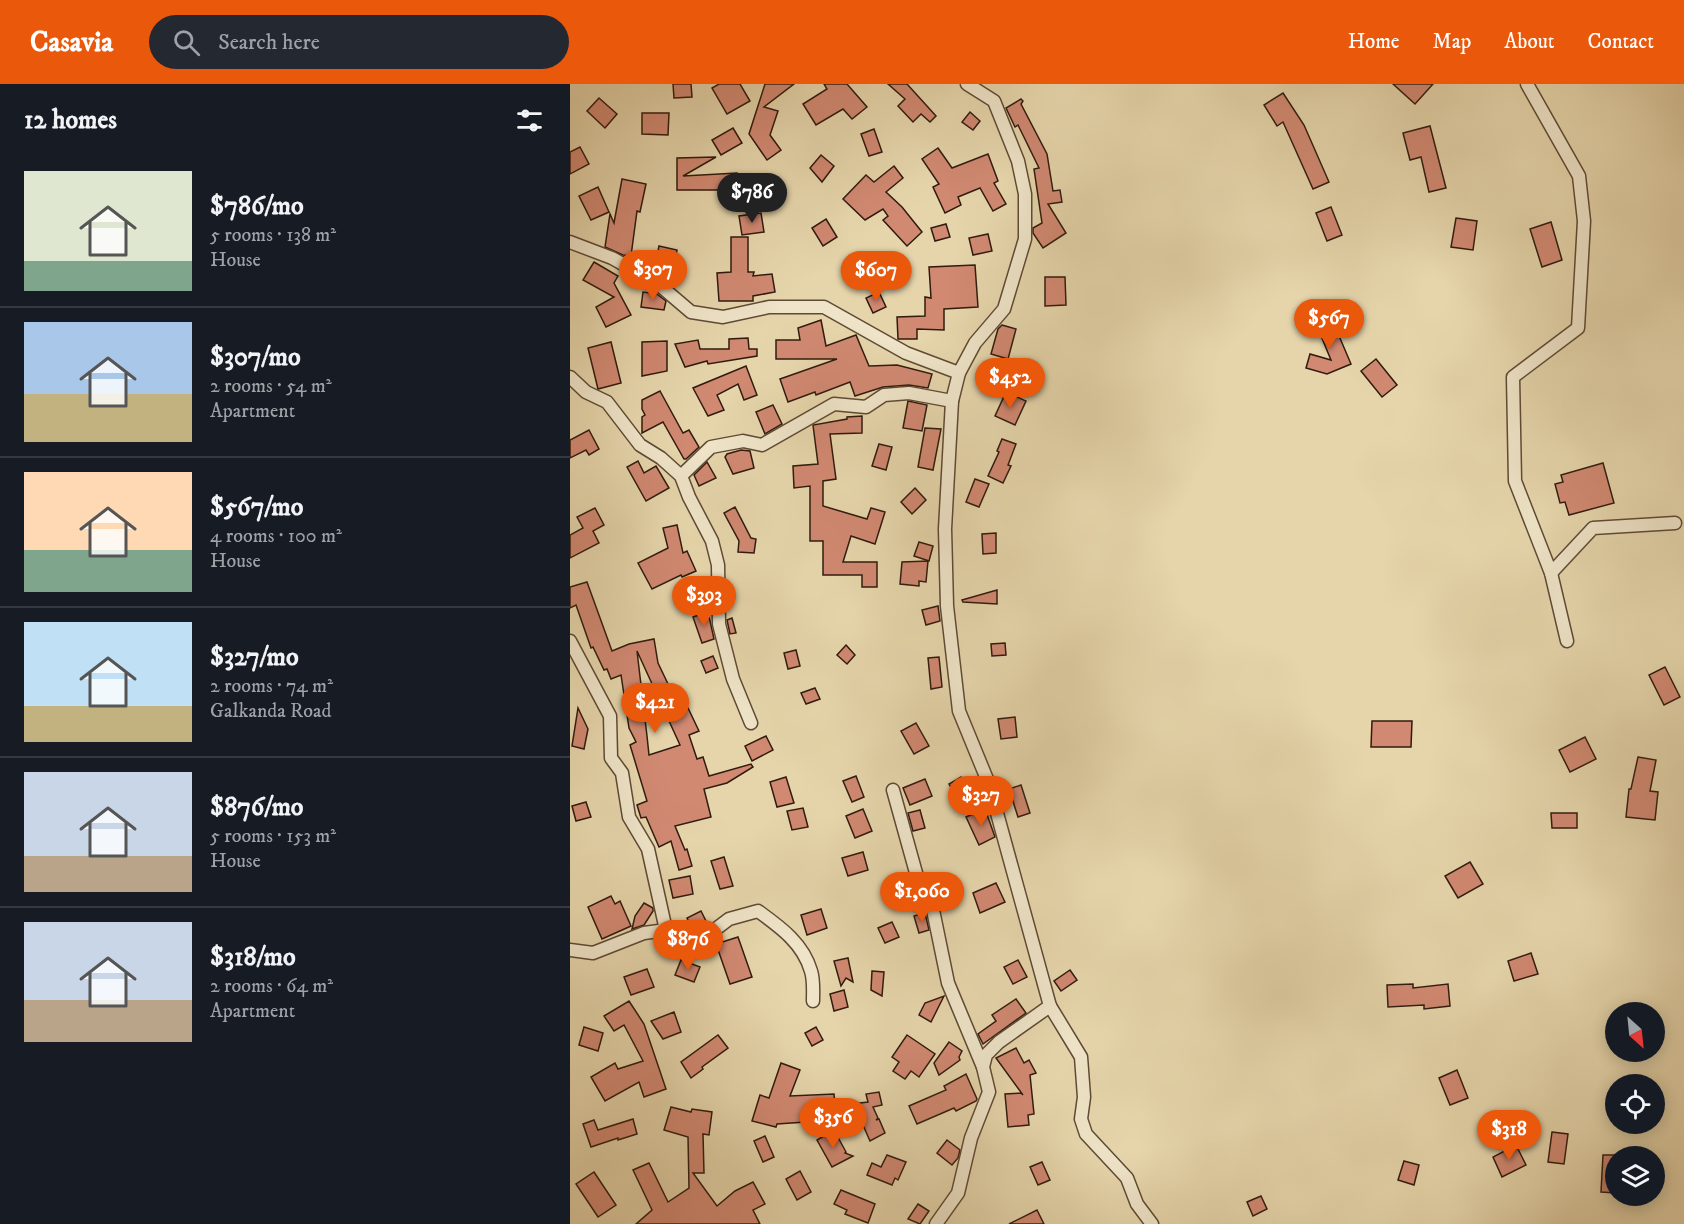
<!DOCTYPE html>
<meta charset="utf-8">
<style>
body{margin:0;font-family:"IM FELL DW Pica",serif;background:#242831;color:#f1f3f6;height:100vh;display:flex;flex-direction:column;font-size:22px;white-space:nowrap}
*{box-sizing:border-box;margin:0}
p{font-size:20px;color:#9ea1a6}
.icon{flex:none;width:33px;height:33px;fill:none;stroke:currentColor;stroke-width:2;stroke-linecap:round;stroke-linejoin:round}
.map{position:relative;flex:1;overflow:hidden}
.details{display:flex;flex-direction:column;background:#171b24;width:570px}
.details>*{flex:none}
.needle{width:39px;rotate:153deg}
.tools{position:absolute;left:1035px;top:918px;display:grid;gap:12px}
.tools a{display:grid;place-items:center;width:60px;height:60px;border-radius:50%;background:#171b24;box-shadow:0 3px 15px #0003;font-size:30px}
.price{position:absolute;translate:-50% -51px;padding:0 14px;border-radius:21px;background:#ea580c;color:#fff;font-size:20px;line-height:39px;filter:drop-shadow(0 2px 3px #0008)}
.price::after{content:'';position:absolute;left:50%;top:36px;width:18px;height:14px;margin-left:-9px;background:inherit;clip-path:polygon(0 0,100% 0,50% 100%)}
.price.selected{background:#222;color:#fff}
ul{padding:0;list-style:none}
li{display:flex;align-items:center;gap:18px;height:150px;padding:0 24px}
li+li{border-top:2px solid #363941}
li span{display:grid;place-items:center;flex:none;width:168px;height:120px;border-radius:0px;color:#555}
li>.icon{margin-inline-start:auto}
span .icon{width:72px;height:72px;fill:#fffc;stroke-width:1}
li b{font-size:26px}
h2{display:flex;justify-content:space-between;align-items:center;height:72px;padding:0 24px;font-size:26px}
header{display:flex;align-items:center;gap:36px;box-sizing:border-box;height:84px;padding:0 30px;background:#ea580c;color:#fff}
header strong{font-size:28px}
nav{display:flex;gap:33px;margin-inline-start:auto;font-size:21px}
.search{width:420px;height:54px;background:#242831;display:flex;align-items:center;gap:15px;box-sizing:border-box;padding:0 21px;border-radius:33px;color:#9ea1a6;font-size:22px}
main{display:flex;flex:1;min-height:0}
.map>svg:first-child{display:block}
</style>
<header>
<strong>Casavia</strong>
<div class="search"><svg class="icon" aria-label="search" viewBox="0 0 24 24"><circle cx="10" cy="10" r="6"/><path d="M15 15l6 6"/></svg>Search here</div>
<nav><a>Home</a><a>Map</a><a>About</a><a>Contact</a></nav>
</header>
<main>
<section class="details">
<h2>12 homes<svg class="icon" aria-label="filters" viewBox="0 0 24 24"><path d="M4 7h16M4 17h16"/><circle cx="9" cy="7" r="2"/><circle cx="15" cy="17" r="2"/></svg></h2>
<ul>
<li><span style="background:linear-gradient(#dfe7d0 75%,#7fa58c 0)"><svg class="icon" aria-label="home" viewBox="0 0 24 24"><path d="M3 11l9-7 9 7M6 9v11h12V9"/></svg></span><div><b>$786/mo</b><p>5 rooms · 138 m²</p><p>House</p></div></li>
<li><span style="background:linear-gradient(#a9c7e8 60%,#c2b280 0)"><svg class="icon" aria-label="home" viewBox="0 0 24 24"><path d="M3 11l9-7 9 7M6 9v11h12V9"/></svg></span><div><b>$307/mo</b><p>2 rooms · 54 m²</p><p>Apartment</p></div></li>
<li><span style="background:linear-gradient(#ffd9b3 65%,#7fa58c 0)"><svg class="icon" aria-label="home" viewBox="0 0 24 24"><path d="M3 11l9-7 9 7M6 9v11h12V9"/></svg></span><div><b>$567/mo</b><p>4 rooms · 100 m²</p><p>House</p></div></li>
<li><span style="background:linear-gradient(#bfe0f5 70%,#c2b280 0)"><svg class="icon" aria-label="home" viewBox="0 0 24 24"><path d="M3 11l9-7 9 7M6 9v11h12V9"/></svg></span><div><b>$327/mo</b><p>2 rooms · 74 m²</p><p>Galkanda Road</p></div></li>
<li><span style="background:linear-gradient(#c9d6e8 70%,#b9a48a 0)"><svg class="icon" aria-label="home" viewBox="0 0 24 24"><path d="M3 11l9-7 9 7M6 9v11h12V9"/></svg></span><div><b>$876/mo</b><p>5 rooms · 153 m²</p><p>House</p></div></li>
<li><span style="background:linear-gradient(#c9d6e8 65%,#b9a48a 0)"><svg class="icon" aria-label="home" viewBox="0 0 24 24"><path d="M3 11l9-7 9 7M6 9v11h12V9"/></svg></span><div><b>$318/mo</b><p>2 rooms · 64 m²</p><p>Apartment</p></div></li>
</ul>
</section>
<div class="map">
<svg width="1114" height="1140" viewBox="0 0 1114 1140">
<rect width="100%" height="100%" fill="#e6d5ab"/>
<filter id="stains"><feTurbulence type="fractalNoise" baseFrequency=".00333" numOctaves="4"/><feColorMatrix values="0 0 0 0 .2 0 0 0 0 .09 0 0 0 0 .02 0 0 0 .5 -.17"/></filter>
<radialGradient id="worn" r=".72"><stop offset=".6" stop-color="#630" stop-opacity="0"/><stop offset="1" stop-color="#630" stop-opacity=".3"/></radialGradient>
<g fill="#d18972" stroke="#301b0e" stroke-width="1.5" fill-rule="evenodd">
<polygon points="103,0 121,0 122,13 104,14"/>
<polygon points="149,0 170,0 180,17 157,30 142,4"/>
<polygon points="195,0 224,0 194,23 208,27 200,51 211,66 197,76 179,50"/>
<polygon points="254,0 277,0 297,23 282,35 273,25 246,41 233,20 257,5"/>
<polygon points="318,0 337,0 366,32 360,38 351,30 343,38 328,22 335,15"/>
<polygon points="823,0 863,0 845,20"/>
<polygon points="713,9 734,41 759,98 743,105 713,38 707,42 694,21"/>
<polygon points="29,14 47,30 35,44 17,27"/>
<polygon points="451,15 453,17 451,20 477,70 483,107 490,106 492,118 478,120 496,149 473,164 463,149 463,144 472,139 464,85 469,84 448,41 445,43 436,24"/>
<polygon points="400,28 410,37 403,46 392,38"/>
<polygon points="72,29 99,29 98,51 72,50"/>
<polygon points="860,42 876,104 859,108 851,73 840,76 833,49"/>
<polygon points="163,44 172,59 151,71 142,56"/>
<polygon points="304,45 312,68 299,72 291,50"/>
<polygon points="10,63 19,80 0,90 0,68"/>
<polygon points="368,64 382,84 418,70 428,97 424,99 436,120 423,127 410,104 388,113 391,121 375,129 363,103 369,100 352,75"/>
<polygon points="251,71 264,82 252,98 240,84"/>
<polygon points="146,73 113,92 167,89 169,114 151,115 151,106 107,106 107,74"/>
<polygon points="324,82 333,94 316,108 332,123 352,148 337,162 313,136 318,132 313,125 295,136 273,115 296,91 304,98"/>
<polygon points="52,95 76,100 70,128 67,127 61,172 53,171 35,163 40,130 44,139"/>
<polygon points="28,103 39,128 21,136 9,112"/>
<polygon points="761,123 772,151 757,157 746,129"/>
<polygon points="191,129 194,148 172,151 169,132"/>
<polygon points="886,134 907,137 903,166 881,163"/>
<polygon points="256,135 267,153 253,162 242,144"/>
<polygon points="981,138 992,176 972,183 960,145"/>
<polygon points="376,140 380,153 365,157 361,144"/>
<polygon points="418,150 422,167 403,171 399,154"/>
<polygon points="161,153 178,153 178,188 184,188 183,192 202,190 205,208 183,212 183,217 149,217 147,189 161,188"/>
<polygon points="89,162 107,166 102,194 99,193 98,198 84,188"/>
<polygon points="24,178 48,192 44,199 61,231 36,243 26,223 44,213 13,196"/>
<polygon points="405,181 408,223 374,225 374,246 347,245 347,255 328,255 327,233 355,232 355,213 361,214 359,183"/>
<polygon points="475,193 495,193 496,221 475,222"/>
<polygon points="80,205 96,217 94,226 71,223 73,208 80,209"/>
<polygon points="309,208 316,223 303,229 296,214"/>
<polygon points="761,233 781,280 757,290 736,284 740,270 761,276 746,240"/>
<polygon points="251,236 256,262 286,251 299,282 327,281 362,290 358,304 339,301 313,303 285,312 280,298 246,311 245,308 218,318 210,295 267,275 206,275 206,256 230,256 228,244"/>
<polygon points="432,241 446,245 438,275 421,270 428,245"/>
<polygon points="178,254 179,265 187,265 187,272 138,280 137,277 115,283 105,260 128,256 130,265 159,265 159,255"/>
<polygon points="97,257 97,287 72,292 72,258"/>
<polygon points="41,258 51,299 28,305 18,264"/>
<polygon points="806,275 827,301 812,313 791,287"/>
<polygon points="176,282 187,311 174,316 168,300 147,311 154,326 138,332 123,304"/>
<polygon points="90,307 113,349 119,346 129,363 116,375 114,375 93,338 72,349 72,333 75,331 72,325 72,316"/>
<polygon points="436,308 456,317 445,341 425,332"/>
<polygon points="338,317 357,321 352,347 333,344"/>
<polygon points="203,321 212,340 195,350 186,328"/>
<polygon points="292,332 292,349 260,350 266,395 253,397 253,422 297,435 301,424 315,428 305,460 281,452 273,478 307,478 307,503 292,503 292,491 253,491 253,457 240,457 240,402 224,404 223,382 248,380 243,341 277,335 277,333"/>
<polygon points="355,344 371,345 363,386 348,383"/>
<polygon points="19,346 29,365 19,371 16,366 0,374 0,356"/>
<polygon points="432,355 446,360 438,381 441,382 433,399 418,392 429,368 427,367"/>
<polygon points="309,360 322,363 316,386 302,382"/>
<polygon points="171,366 180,367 184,384 163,390 155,373 157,370"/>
<polygon points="68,377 74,389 86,382 99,404 76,417 57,383"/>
<polygon points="137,378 146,394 129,402 124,391"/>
<polygon points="1033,379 1044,419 999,431 995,418 990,419 985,400 993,398 991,391"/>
<polygon points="405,395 419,400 409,423 396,418"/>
<polygon points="345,404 356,416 342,430 331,418"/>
<polygon points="165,423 181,454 186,455 184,469 168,468 169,457 154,429"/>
<polygon points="25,424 34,441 23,447 29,459 0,474 0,451 13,444 7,433"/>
<polygon points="107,441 113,469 117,467 126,487 112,493 111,491 82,505 68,479 98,464 93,444"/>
<polygon points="426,449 426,469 413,470 412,450"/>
<polygon points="349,458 363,462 359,477 344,472"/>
<polygon points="358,477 356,498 349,497 349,502 330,500 332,478"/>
<path d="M 17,498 L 42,567 L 59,560 L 84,555 L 88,579 L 111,627 L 118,624 L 129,647 L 119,651 L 127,675 L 133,673 L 139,692 L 181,680 L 183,683 L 157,699 L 134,705 L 141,733 L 105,742 L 115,766 L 117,765 L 122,782 L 109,786 L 101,757 L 89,763 L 76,733 L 71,734 L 67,721 L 77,717 L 60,661 L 66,658 L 59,644 L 51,591 L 41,595 L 37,585 L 34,586 L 23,563 L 21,564 L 6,521 L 0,524 L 0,503 ZM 67,567 L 110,661 L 79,671 L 77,652 Z"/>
<polygon points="427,506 427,520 393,518 392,516"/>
<polygon points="368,522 370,537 356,541 352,526"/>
<polygon points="138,528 144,555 132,559 123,533"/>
<polygon points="162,534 166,549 160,550 157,536"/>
<polygon points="435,559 436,571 422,572 421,560"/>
<polygon points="276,561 285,571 277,580 267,571"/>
<polygon points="226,566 230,582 218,585 214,569"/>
<polygon points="143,572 148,584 136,589 131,577"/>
<polygon points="369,573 372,603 361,605 358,574"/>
<polygon points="1095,583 1110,613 1094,621 1079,591"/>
<polygon points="245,604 250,615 236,620 231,609"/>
<polygon points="8,624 18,645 14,665 2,662"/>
<polygon points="445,633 447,653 431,655 428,635"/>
<polygon points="802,637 842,637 841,663 801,663"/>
<polygon points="346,639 359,662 344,670 331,647"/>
<polygon points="196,652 203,666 182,677 175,662"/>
<polygon points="1015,653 1026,675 1000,688 989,666"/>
<polygon points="1068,673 1086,676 1080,707 1088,708 1085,736 1056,733 1059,705 1061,705"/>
<polygon points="286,692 294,713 282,718 273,697"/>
<polygon points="216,693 224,719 207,723 200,698"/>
<polygon points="391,693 398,705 386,712 379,700"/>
<polygon points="355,695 362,712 340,721 333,704"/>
<polygon points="451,701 460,729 448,733 439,705"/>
<polygon points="16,718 21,733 6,737 2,722"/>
<polygon points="233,724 238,743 222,746 217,727"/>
<polygon points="293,725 302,747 285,754 276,732"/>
<polygon points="415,725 425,753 409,761 396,733"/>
<polygon points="350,726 355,744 343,747 338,729"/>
<polygon points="981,729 1007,729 1007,744 982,744"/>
<polygon points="293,768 298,786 278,792 272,774"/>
<polygon points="154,773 163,802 150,805 141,777"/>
<polygon points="900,778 913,800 888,814 875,792"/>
<polygon points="120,792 123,810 103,814 99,796"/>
<polygon points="426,799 435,818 410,829 403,809"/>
<polygon points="41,812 45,820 50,817 61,842 32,855 18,823"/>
<polygon points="74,819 83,824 83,827 74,841 62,845 65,832"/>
<polygon points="251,825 257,844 237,851 231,831"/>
<polygon points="131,827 137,839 123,846 117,834"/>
<polygon points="355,829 359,846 349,849 344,832"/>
<polygon points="322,838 329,853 315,859 308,844"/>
<polygon points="168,853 182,893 160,900 146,860"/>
<polygon points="961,869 968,890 944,897 938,877"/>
<polygon points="278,874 283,898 276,894 271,902 264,877"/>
<polygon points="111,876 130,883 124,898 105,891"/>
<polygon points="448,876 457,893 443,900 434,883"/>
<polygon points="77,885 84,903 61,911 54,893"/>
<polygon points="500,886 507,896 491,907 484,897"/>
<polygon points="302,887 314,888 312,912 301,906"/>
<polygon points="843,900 843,904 878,900 880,922 854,925 854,921 818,923 817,901"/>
<polygon points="274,906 278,923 264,927 260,910"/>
<polygon points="374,912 361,938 349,931 355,919"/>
<polygon points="446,915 456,929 413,960 408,950 426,937 422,931"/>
<polygon points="59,917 74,940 96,1005 74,1013 69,998 35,1017 21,993 45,979 48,985 73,977 54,941 44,947 34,932"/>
<polygon points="104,928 111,948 93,955 81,937"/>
<polygon points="14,943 33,949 28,967 9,961"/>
<polygon points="246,943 253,956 242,962 235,949"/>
<polygon points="148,951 158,964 132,983 133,985 121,994 111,978"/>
<polygon points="337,951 365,970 349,993 341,987 335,995 323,987 329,978 322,973"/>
<polygon points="379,958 392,967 389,973 390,976 369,991 364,979"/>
<polygon points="446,964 454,979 459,976 466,989 460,991 464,1030 458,1031 459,1041 438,1043 435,1010 451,1009 453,1011 426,974"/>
<polygon points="211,979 230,986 220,1012 264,1010 265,1022 298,1018 296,1010 309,1008 312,1021 303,1023 308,1034 306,1036 309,1035 315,1049 300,1057 289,1032 265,1036 207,1040 206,1043 182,1037 190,1011 199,1014"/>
<polygon points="887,986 898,1014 880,1021 869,994"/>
<polygon points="396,990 407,1015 406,1017 386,1027 384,1024 347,1040 339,1022 376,1006 374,1002"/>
<polygon points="101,1023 121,1028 122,1025 142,1028 139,1051 133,1050 134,1089 123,1089 147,1122 165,1107 183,1098 195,1120 183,1126 190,1140 66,1140 82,1126 63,1086 79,1079 98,1118 119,1104 118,1053 94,1046"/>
<polygon points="63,1035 67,1050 48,1056 48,1054 21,1063 13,1040 24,1036 28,1046"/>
<polygon points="264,1046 276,1068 275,1069 283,1072 262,1083 247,1056"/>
<polygon points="982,1048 998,1050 994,1080 978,1078"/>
<polygon points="195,1052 204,1073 193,1078 184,1057"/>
<polygon points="377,1056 390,1066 388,1074 382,1081 367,1069"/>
<polygon points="946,1061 956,1081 932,1093 923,1073"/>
<polygon points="317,1071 336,1078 328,1096 325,1094 322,1101 297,1091 302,1079 311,1083"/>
<polygon points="1033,1071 1046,1071 1046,1109 1031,1108"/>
<polygon points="834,1077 849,1081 844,1101 828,1096"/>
<polygon points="472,1078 480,1096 468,1101 460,1083"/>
<polygon points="230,1087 241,1108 227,1116 216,1095"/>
<polygon points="24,1088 46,1121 28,1133 6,1100"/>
<polygon points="271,1106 305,1120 298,1139 275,1130 277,1126 264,1120"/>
<polygon points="691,1112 697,1125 683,1132 677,1118"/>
<polygon points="348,1120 359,1127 350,1140 338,1135"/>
<polygon points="467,1126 474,1140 439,1140"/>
</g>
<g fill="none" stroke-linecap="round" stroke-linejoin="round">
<defs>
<g id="minor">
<polyline points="957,0 1009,92 1014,137 1008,244 943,293 945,397 981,489 997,557"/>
<polyline points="0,158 42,174 87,199 121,228 153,233 199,223 254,223 336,269 389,289"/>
<polyline points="0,293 16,308 37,318 70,361 91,374 111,392 119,413 142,457 148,481 149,540 163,595 181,639"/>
<polyline points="111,392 141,363 173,357 192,361 264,320 296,323 314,311 339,309 382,317"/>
<polyline points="981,489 1023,444 1105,439"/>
<path d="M 0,557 L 40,632 L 41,674 L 52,689 L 59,733 L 78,765 L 96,846 L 122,863 L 159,835 L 188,827 C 210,843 233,859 241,887 C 244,896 243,907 243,917"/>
<polyline points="323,706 348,796 363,826 378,899 413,983"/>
<polyline points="0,866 23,869 74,849 96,846"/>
<polyline points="480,922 511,973 514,1013 511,1035 516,1050 557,1094 567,1120 582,1140"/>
<polyline points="366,1140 388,1109 401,1054 419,1008 413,983 416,971 429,958 480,922 419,700 389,627 377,522 375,445 382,317 389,289 405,259 434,225 455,155 455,110 448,77 424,17 397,0"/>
</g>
</defs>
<use href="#minor" stroke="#5e4a35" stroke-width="15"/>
<use href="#minor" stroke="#efe4c8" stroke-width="12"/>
</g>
<rect width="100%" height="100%" filter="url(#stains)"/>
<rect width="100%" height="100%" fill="url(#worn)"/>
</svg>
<div class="tools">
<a><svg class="needle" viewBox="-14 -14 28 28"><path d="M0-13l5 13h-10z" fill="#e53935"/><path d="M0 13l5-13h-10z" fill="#9ea1a6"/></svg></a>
<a><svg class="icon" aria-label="locate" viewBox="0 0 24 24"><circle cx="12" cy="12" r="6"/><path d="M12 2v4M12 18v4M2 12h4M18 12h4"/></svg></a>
<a><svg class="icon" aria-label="layers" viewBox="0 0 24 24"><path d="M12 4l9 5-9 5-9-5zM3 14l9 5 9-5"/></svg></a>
</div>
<b class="price selected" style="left:182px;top:140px">$786</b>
<b class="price" style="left:83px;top:217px">$307</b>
<b class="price" style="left:306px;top:218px">$607</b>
<b class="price" style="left:759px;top:266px">$567</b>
<b class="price" style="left:440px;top:325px">$452</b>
<b class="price" style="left:134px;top:543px">$393</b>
<b class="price" style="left:85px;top:650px">$421</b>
<b class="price" style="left:411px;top:743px">$327</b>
<b class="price" style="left:352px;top:839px">$1,060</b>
<b class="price" style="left:118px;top:887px">$876</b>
<b class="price" style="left:263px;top:1065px">$356</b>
<b class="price" style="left:939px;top:1077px">$318</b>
</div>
</main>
